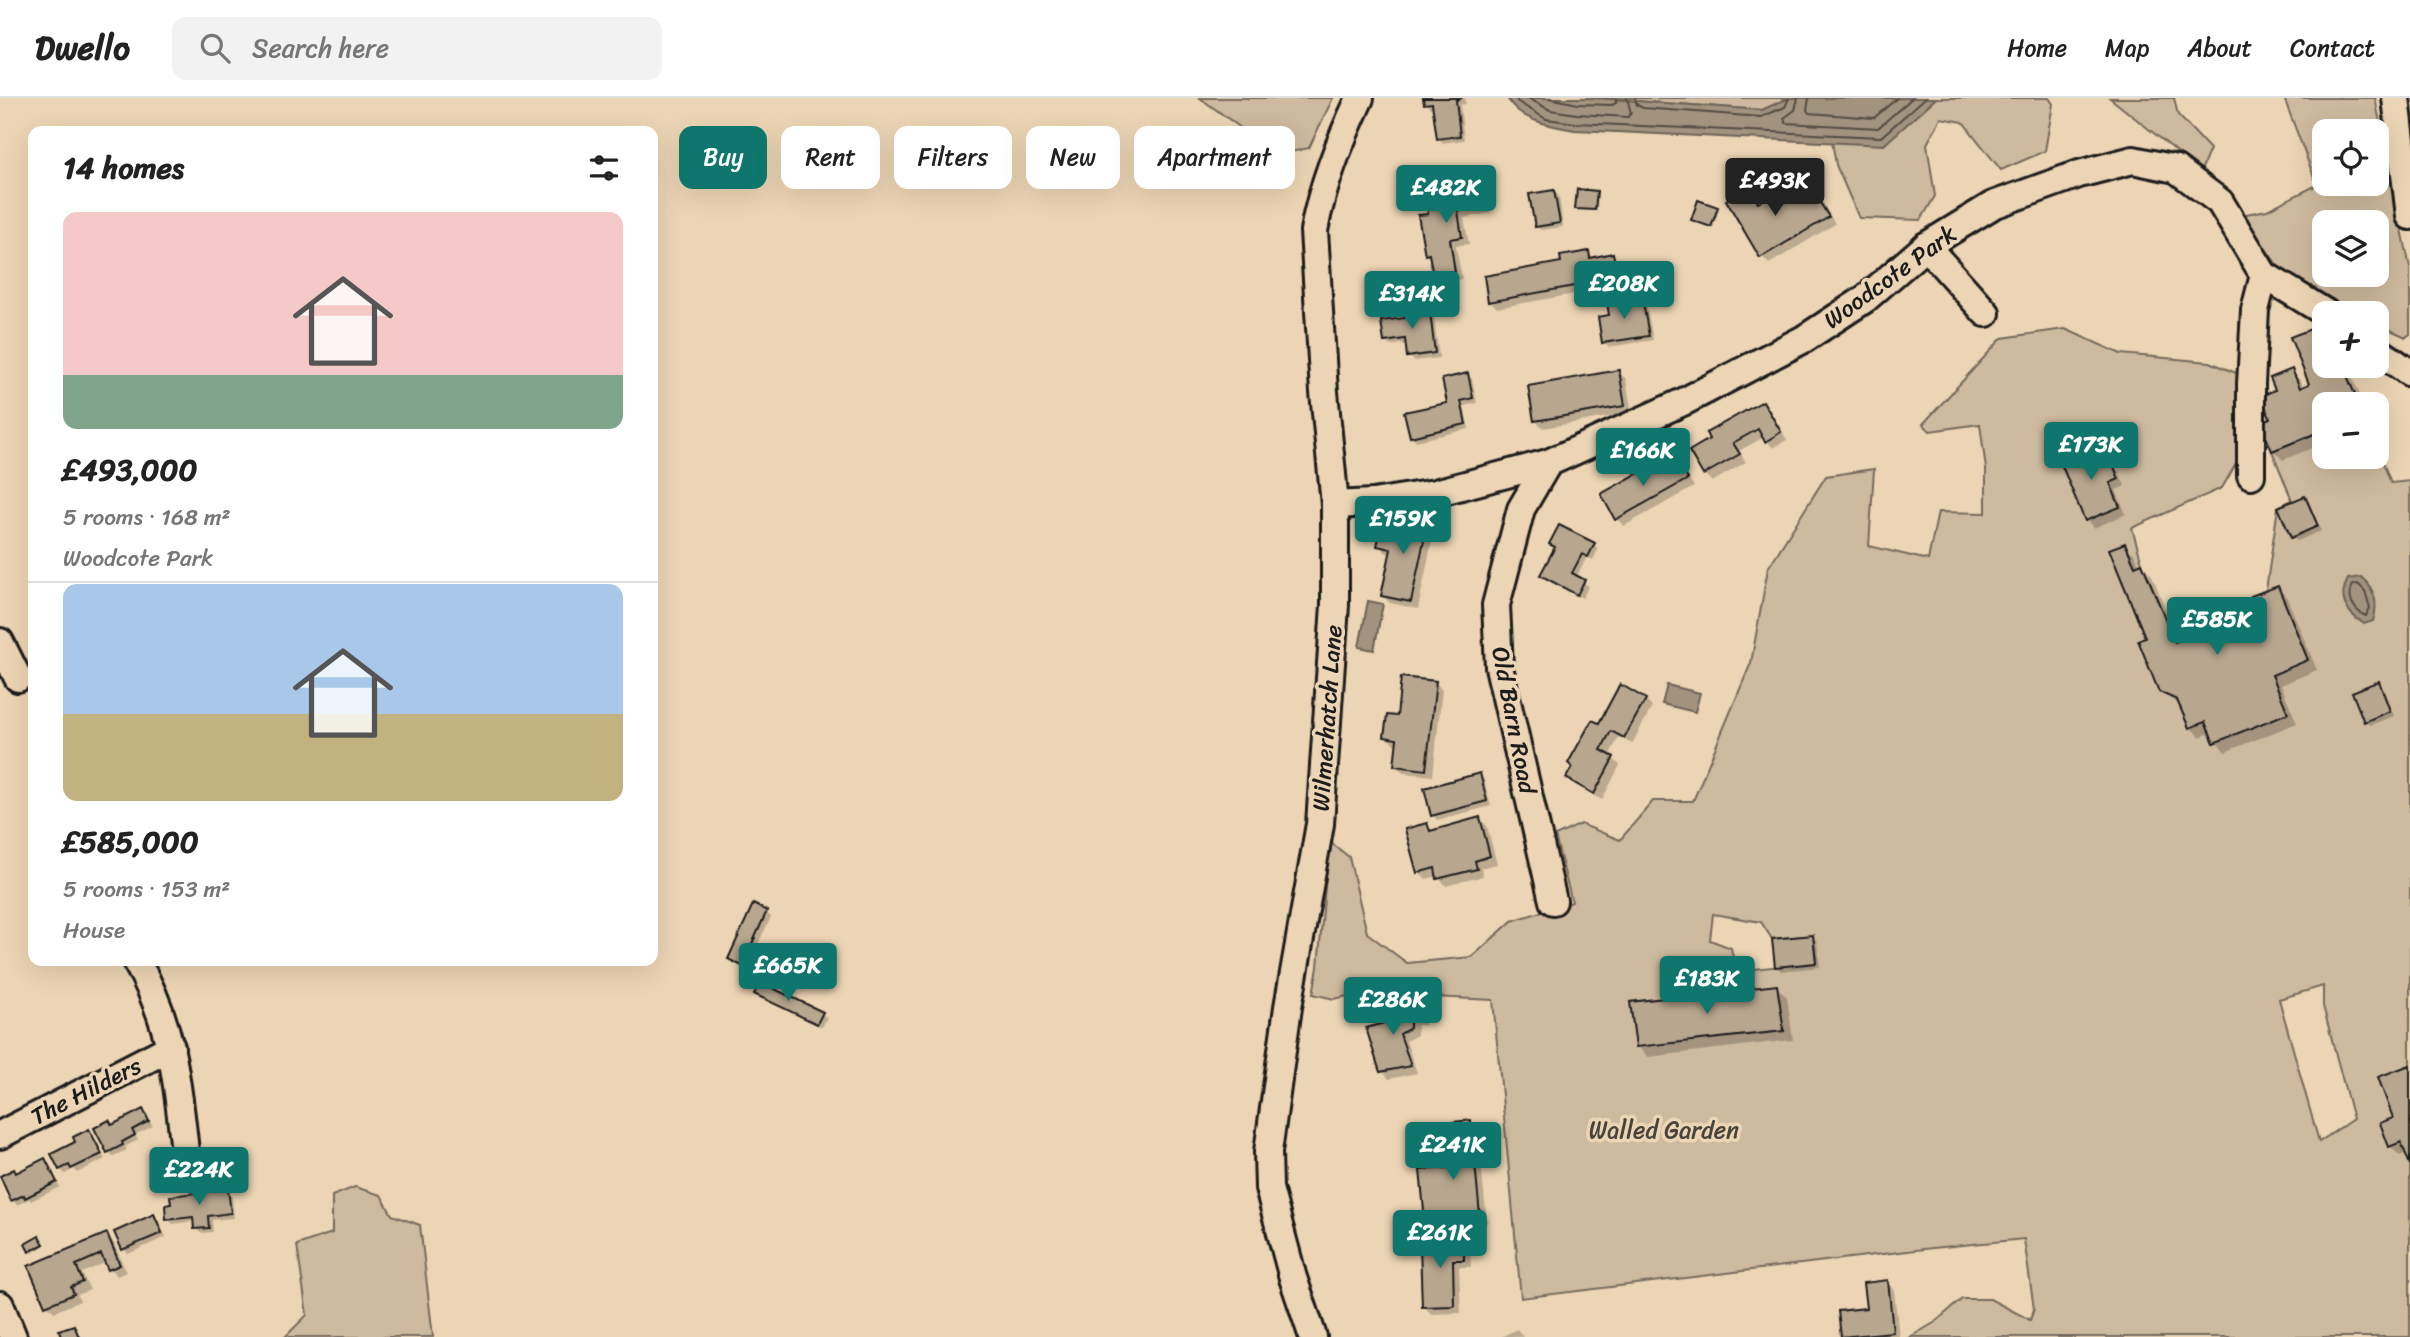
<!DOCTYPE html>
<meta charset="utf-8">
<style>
body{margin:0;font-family:Sriracha,sans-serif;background:#f2f2f2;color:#222;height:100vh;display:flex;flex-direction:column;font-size:26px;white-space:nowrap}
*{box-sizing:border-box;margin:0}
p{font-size:23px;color:#767676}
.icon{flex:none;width:38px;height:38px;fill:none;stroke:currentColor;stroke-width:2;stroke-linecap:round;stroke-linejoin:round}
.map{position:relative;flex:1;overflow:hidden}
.drawer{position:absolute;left:28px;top:28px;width:630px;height:840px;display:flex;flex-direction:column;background:#fff;border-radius:14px;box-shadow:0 7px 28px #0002}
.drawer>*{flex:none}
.banner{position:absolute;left:679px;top:28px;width:665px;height:63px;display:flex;gap:14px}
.tools{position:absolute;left:2312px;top:21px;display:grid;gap:14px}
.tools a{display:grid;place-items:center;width:77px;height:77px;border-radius:14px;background:#fff;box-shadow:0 7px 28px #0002;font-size:35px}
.price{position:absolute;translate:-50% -60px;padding:0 16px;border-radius:7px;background:#0f766e;color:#fff;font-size:23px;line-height:46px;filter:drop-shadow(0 2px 4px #0008)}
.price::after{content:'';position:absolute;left:50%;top:42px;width:21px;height:16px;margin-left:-10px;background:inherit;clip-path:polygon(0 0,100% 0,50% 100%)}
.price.current{background:#222;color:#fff}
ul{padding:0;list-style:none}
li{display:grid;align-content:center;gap:14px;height:371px;padding:0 35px}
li+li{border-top:2px solid #e0e0e0}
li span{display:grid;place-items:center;height:217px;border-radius:14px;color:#555}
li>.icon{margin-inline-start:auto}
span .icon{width:126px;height:126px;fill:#fffc;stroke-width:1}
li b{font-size:30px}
h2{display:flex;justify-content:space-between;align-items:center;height:84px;padding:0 35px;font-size:30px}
.pill{padding:0 24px;border-radius:14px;background:#fff;box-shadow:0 7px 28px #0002;font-size:24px;line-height:63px}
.pill.current{background:#0f766e;color:#fff}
header{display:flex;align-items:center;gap:42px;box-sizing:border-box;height:98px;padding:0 35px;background:#fff;border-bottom:2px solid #e0e0e0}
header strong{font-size:33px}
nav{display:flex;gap:38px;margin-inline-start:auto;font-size:24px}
.search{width:490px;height:63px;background:#f2f2f2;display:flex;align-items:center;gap:18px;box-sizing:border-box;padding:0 24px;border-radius:14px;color:#767676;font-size:26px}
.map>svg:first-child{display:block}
</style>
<header>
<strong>Dwello</strong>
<div class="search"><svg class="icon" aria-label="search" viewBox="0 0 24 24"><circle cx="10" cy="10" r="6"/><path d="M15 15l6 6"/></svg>Search here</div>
<nav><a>Home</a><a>Map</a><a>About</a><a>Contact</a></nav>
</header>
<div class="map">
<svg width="2410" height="1239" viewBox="0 0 2410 1239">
<rect width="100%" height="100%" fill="#ecd5b4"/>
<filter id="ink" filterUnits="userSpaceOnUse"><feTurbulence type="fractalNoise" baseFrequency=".0143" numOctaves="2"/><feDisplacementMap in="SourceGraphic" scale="14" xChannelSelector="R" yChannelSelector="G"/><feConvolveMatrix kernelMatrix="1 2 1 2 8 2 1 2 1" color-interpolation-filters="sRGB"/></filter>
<g filter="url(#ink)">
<g fill="#ceba9e" stroke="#756b5d" stroke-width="2" fill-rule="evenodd">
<polygon points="1200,0 1333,0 1309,50 1278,57"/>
<polygon points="1594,0 1789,0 1762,12"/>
<polygon points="1936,0 2049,0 2053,6 2045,53 2001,72 1963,24 1941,20 1927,46 1935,98 1921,122 1859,120 1836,67 1832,43 1884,46"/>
<polygon points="2110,0 2174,0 2178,17 2210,51 2201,73"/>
<path d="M 2284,0 L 2375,0 L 2410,170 L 2410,236 L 2406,239 L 2377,226 L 2376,215 L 2354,215 L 2281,172 L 2241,117 L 2267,112 L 2317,87 ZM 2324,33 L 2376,33 L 2376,86 L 2324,86 ZM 2324,124 L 2376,124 L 2376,177 L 2324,177 Z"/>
<path d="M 2065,231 L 2121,256 L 2210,264 L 2241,277 L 2241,357 L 2222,390 L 2132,430 L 2142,465 L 2175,544 L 2256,511 L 2251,498 L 2266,492 L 2278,409 L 2292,402 L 2272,353 L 2324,332 L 2324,359 L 2376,359 L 2377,349 L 2391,385 L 2410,383 L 2410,1239 L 1910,1239 L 1934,1225 L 1962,1201 L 1990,1201 L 2030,1222 L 2034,1211 L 2024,1141 L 1932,1150 L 1521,1200 L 1493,902 L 1433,899 L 1410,891 L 1378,891 L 1334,901 L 1313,896 L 1318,869 L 1329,743 L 1349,759 L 1367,835 L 1407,865 L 1472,859 L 1512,823 L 1572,804 L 1555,738 L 1581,726 L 1620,742 L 1653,703 L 1693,703 L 1751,565 L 1768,470 L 1826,378 L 1874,371 L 1869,448 L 1928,462 L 1938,414 L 1986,415 L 1986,371 L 1980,326 L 1930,333 L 1923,326 L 2002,240 ZM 1713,816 L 1761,824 L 1772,841 L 1813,837 L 1816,864 L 1736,873 L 1731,850 L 1710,842 ZM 2323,888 L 2323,908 L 2353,1021 L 2319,1044 L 2279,901 Z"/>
<polygon points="355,1089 381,1097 392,1117 420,1127 433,1239 285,1239 307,1217 297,1147 332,1135 332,1098"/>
</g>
<g fill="#a2937e" stroke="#6c6357" stroke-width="2">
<path d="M 1507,0 L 1594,0 L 1762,12 L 1789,0 L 1936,0 L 1884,47 L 1575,32 C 1551,28 1520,23 1507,0 Z"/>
<path d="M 2361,479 C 2375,491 2379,505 2373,523 L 2364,526 C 2346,514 2337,501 2348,481 Z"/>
<polygon points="1368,503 1383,506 1374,552 1359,549"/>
<polygon points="1667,587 1700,595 1695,614 1662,606"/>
</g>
<g fill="#0003">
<polygon points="1425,0 1465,0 1466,6 1460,7 1464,42 1443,45 1439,40 1435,9 1430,10 1426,5"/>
<polygon points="1480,89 1487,97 1490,115 1464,120 1469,146 1456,148 1462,181 1442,184 1435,177 1432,162 1427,157 1420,119 1430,117"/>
<polygon points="1748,91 1760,106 1775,98 1783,107 1804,94 1812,102 1816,100 1824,107 1835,126 1769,166 1762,158"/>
<polygon points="1554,94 1559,98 1563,129 1541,132 1536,128"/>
<polygon points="1596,95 1598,97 1597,113 1577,110"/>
<polygon points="1717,110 1719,112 1713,130 1693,121"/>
<polygon points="1589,155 1594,161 1612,157 1620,165 1624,187 1497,210 1490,203 1563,165"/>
<polygon points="1642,201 1646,205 1653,242 1609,249 1604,245"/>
<polygon points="1428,208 1433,212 1439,260 1414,263 1409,258 1407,245 1390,248 1385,243 1407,221"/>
<polygon points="2324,268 2348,268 2364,306 2324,306 2324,345 2283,362 2273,352 2272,321 2277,293 2291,273 2301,283 2304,290 2312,287"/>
<polygon points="1619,274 1626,281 1632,315 1543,330 1536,323"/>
<polygon points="1467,277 1472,281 1477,305 1464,308 1469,331 1416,343 1412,338 1450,306"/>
<polygon points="1763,305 1770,312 1787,342 1773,350 1764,339 1739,353 1746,364 1712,384 1704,376 1691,353"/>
<polygon points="2094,348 2101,356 2107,369 2112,367 2119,374 2125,388 2116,392 2126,416 2094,430 2087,422"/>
<polygon points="1676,363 1684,371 1694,389 1624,428 1617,421 1653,369 1657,374"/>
<polygon points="2304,400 2309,404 2321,433 2297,443 2292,439"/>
<polygon points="1428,420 1435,428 1418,511 1390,505 1383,498 1391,456 1386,455 1379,447"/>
<polygon points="1551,446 1594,447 1598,451 1593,462 1587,459 1576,480 1589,488 1582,500 1543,477 1557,451"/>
<polygon points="2125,447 2135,457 2140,468 2142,467 2152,477 2179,544 2259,512 2277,490 2287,500 2317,572 2281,587 2297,625 2225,654 2210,635 2200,639 2190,629 2182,608 2167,599 2185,607 2186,604 2165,595 2165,598 2160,593"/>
<polygon points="1435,584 1442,592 1433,678 1404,675 1396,668 1398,647 1394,646 1386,639 1399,620"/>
<polygon points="2378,585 2383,590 2394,618 2370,627 2365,623"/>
<polygon points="1645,602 1652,609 1632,646 1619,639 1609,658 1620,667 1602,702 1575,687 1568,680 1600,627"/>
<polygon points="1479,677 1484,682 1491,708 1437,722 1433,717"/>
<polygon points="1480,721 1487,728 1497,766 1481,770 1483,778 1446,788 1438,778 1426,781 1419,774 1427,727 1433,734"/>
<polygon points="766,814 771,819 746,871 734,865 730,861"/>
<polygon points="1812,839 1817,843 1820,869 1781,873 1776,868"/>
<polygon points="1776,889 1787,899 1793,942 1648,959 1638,949"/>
<polygon points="757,896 822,916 827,920 822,929 761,900"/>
<polygon points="1419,904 1426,912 1425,927 1417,927 1417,937 1406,943 1417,975 1389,981 1382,973 1393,924"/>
<polygon points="2410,969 2410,1062 2407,1055 2400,1058 2390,1048"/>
<polygon points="143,1013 153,1028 135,1037 138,1042 125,1049 127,1052 113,1058 108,1054 113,1028"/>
<polygon points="1470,1024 1478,1032 1487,1125 1434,1130 1427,1123 1460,1070"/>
<polygon points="89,1033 105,1061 77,1075 74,1071 65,1076 60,1071 77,1045"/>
<polygon points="44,1063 60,1089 31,1103 29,1101 17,1107 12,1102 17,1076"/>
<polygon points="227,1093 232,1098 234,1120 212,1122 213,1134 200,1135 196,1130 195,1123 173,1126 168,1121"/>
<polygon points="154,1118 159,1123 166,1139 128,1156 124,1151"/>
<polygon points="106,1137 114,1145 126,1174 117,1178 107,1164 82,1175 90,1192 77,1197 80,1203 54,1214 47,1207 31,1169"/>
<polygon points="1463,1138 1470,1145 1471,1169 1459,1169 1461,1215 1431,1216 1424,1208 1441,1148"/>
<polygon points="41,1142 44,1148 32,1155 31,1153"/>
<polygon points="1887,1184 1894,1191 1899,1239 1843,1239 1840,1215 1868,1212"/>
<polygon points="1517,1231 1523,1239 1501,1239"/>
</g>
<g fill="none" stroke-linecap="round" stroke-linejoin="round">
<g stroke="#524c43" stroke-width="2">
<polyline points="1515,0 1518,4 1546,21 1576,25 1881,39 1925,0"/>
<polyline points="1528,0 1550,12 1577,16 1628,19 1631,15 1627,0"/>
<polyline points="1549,0 1578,6 1612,7 1616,5 1616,0"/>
<polyline points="1635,0 1637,7 1643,10 1761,19 1785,9 1789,0"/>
<polyline points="1798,0 1795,12 1784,20 1786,25 1878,30 1912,0"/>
<polyline points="1809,0 1807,12 1809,15 1874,20 1897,0"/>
<path d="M 2358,486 L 2365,493 L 2370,510 L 2366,518 C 2354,513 2346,499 2353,487 Z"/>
</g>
</g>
<g fill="#b8a78f" stroke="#1c1c1c" stroke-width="2">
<polygon points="1423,0 1462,0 1456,2 1460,38 1437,41 1432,5 1424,6"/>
<polygon points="1480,87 1484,108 1458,113 1462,139 1450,141 1455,174 1433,178 1429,156 1425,157 1418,117 1428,116 1425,97"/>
<polygon points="1748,89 1758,105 1775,95 1781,106 1804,92 1810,102 1816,98 1829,119 1760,160 1726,102"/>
<polygon points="1577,91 1597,93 1595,112 1575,111"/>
<polygon points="1554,92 1560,125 1535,129 1529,96"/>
<polygon points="1698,102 1718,109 1711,129 1691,122"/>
<polygon points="1589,153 1590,160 1613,155 1618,180 1488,204 1484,178 1561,164 1560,158"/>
<polygon points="1642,199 1649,238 1602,245 1598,219 1609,217 1607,205"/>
<polygon points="1429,206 1435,255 1407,259 1405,241 1384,244 1381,223 1405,220 1404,209"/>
<polygon points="2324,226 2324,268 2343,268 2359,306 2324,306 2324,332 2272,353 2260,324 2270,320 2261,298 2275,292 2270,280 2292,271 2300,290 2309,286 2290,239"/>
<polygon points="1619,272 1625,308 1534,323 1528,288"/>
<polygon points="1468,275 1473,300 1461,303 1466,326 1410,339 1404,314 1447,305 1442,281"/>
<polygon points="1763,303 1781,334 1765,344 1758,331 1733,345 1740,356 1703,377 1689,353 1709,341 1706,335"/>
<polygon points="2094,346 2103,368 2112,364 2119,381 2110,385 2120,409 2085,423 2059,361"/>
<polygon points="1676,361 1688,381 1615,422 1601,396 1653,367 1656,373"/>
<polygon points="2305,398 2318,428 2291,440 2278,409"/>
<polygon points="1413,416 1429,419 1411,504 1381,498 1391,451 1377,448 1383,421 1410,427"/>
<polygon points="1559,427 1595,445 1588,459 1582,456 1572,475 1585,482 1577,497 1540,477 1555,449 1549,446"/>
<polygon points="2125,445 2135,468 2142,465 2175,544 2256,511 2251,498 2278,488 2308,562 2272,577 2288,615 2214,645 2205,624 2189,630 2177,602 2159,594 2138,542 2145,539 2109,451"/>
<polygon points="1401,579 1436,583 1426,672 1394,668 1397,641 1384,639 1387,617 1397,618"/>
<polygon points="2379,583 2390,613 2364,624 2352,594"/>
<polygon points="1620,586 1646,601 1624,640 1611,633 1601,652 1614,659 1594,696 1566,680 1572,669 1568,665 1592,622 1599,625"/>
<polygon points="1480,675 1487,703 1431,718 1424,690"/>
<polygon points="1480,719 1490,758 1475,763 1477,771 1437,781 1435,770 1417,775 1405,731 1427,725 1430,733"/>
<polygon points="753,806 767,813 742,868 728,861"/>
<polygon points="1813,837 1816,865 1775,869 1772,841"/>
<polygon points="760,884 823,914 817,926 754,896"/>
<polygon points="1777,887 1784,933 1636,949 1630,904"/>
<polygon points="1395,902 1420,903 1418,921 1410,921 1410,930 1400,936 1411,968 1380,974 1366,930 1392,923"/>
<polygon points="2410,967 2410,1067 2401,1044 2389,1049 2380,1025 2393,1020 2378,979"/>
<polygon points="143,1011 149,1023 132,1032 135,1037 122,1044 123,1047 107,1055 94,1030 109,1022 112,1027"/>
<polygon points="1471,1022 1480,1118 1425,1123 1420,1072 1458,1069 1453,1024"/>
<polygon points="89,1031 102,1056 71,1071 69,1067 59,1072 51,1056 75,1044 73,1039"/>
<polygon points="45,1060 57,1084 25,1100 24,1097 11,1103 0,1078 14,1071 16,1075"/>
<polygon points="228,1091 231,1115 208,1118 209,1130 194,1131 193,1119 166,1122 165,1107 171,1106 170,1098"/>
<polygon points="154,1116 162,1135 122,1152 114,1134"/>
<polygon points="107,1135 120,1167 108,1172 101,1156 76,1167 83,1184 71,1189 74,1196 45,1208 28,1168"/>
<polygon points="1464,1136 1464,1162 1453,1162 1454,1208 1422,1209 1420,1147 1439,1146 1439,1137"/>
<polygon points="39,1138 44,1146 29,1154 25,1146"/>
<polygon points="1888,1182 1893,1234 1841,1239 1838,1213 1866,1210 1863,1185"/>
<polygon points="74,1227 79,1239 61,1239 59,1232"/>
</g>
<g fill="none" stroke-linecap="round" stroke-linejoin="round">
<defs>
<g id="minor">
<polyline points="2396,0 2410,118"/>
<polyline points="1926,148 1986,215"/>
<polyline points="2376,251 2410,275"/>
<polyline points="1548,365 1521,411 1496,507 1499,569 1553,803"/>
<polyline points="2251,377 2251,286 2255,212 2264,177"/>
<polyline points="1335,407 1373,405 1435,395 1548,365 1685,303 1804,241 1865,201 1926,148 1993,107 2079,76 2133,62 2176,71 2220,104 2264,177 2326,215"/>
<polyline points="0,544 18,580"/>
<path d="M 136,863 C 174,927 178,990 186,1063"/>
<polyline points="0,1037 171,949"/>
<polyline points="0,1207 13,1239"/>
<path d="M 1313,1239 L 1293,1180 L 1269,1090 L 1268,1054 L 1288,909 L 1320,726 L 1335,507 L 1335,407 L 1324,294 L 1314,133 C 1322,87 1340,43 1360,0"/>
</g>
</defs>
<use href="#minor" stroke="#1c1c1c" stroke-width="32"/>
<use href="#minor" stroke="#ecd5b4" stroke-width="26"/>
</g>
</g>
<g text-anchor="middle" stroke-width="7" stroke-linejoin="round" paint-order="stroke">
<g font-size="24" fill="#1c1c1c" stroke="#ecd5b4">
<text transform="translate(1890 179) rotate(-36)" y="8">Woodcote Park</text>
<text transform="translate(1327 620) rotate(-86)" y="8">Wilmerhatch Lane</text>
<text transform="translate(1514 622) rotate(79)" y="8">Old Barn Road</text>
<text transform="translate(86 993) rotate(-27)" y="8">The Hilders</text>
</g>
<g font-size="24" fill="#48443c" stroke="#ecd5b4">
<text x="1664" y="1040">Walled Garden</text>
</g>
</g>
</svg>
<div class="tools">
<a><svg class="icon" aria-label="locate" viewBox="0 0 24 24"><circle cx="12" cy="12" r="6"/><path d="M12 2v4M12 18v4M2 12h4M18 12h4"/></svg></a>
<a><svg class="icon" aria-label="layers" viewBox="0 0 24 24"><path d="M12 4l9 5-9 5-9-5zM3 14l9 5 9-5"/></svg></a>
<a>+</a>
<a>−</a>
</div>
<b class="price current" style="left:1775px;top:120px">£493K</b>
<b class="price" style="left:1446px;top:127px">£482K</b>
<b class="price" style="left:1624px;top:223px">£208K</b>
<b class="price" style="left:1412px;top:233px">£314K</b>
<b class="price" style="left:2091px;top:384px">£173K</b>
<b class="price" style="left:1643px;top:390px">£166K</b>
<b class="price" style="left:1403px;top:458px">£159K</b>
<b class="price" style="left:2217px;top:559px">£585K</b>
<b class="price" style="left:788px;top:905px">£665K</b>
<b class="price" style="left:1707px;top:918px">£183K</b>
<b class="price" style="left:1393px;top:939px">£286K</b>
<b class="price" style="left:1453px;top:1084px">£241K</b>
<b class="price" style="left:199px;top:1109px">£224K</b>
<b class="price" style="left:1440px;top:1172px">£261K</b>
<div class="banner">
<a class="pill current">Buy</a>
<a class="pill">Rent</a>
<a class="pill">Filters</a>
<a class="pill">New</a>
<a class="pill">Apartment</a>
</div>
<section class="drawer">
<h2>14 homes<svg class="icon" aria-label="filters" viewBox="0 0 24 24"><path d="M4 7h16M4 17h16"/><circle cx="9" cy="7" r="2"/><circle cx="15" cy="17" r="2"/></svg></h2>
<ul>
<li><span style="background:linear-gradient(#f6c9c9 75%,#7fa58c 0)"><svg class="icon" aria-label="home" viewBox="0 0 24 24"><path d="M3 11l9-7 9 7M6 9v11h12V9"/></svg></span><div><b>£493,000</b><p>5 rooms · 168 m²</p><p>Woodcote Park</p></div></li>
<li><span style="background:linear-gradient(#a9c7e8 60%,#c2b280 0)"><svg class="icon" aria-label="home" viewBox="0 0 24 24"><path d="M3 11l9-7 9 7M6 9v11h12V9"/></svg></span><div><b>£585,000</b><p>5 rooms · 153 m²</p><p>House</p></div></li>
</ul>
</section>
</div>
